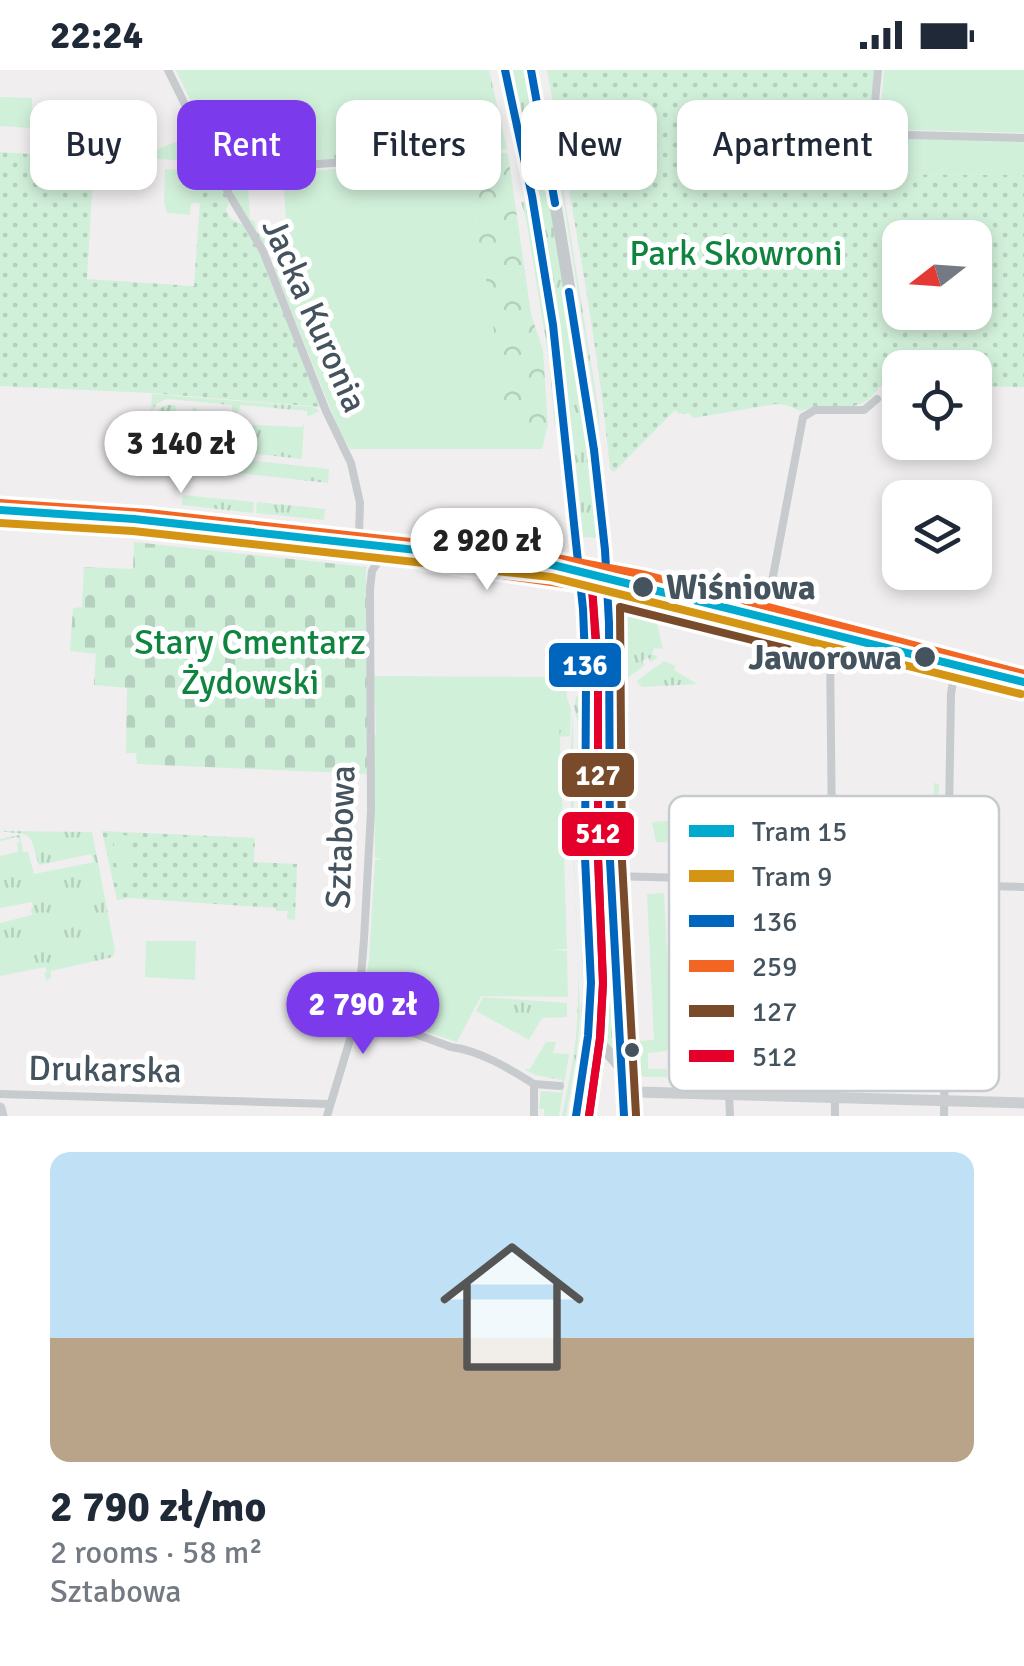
<!DOCTYPE html>
<meta charset="utf-8">
<style>
body{margin:0;font-family:Signika,sans-serif;background:#f2f2f3;color:#1f2937;height:100vh;display:flex;flex-direction:column;font-size:38px;white-space:nowrap}
*{box-sizing:border-box;margin:0}
p{font-size:32px;color:#747a83}
.icon{flex:none;width:55px;height:55px;fill:none;stroke:currentColor;stroke-width:2;stroke-linecap:round;stroke-linejoin:round}
.map{position:relative;height:1046px;overflow:hidden}
.drawer{display:flex;flex-direction:column;background:#fff;flex:1}
.drawer>*{flex:none}
.guide{position:absolute;left:30px;top:30px;width:965px;height:90px;display:flex;gap:20px}
.needle{width:65px;rotate:253deg}
.fabs{position:absolute;left:882px;top:150px;display:grid;gap:20px}
.fabs a{display:grid;place-items:center;width:110px;height:110px;border-radius:20px;background:#fff;box-shadow:0 5px 15px #0003;font-size:50px}
.price{position:absolute;translate:-50% -85px;padding:0 22px;border-radius:35px;background:#fff;color:#222;font-size:32px;line-height:65px;filter:drop-shadow(0 2px 5px #0008)}
.price::after{content:'';position:absolute;left:50%;top:60px;width:30px;height:22px;margin-left:-15px;background:inherit;clip-path:polygon(0 0,100% 0,50% 100%)}
.price.on{background:#7c3aed;color:#fff}
ul{padding:0;list-style:none}
li{display:grid;align-content:center;gap:20px;height:530px;padding:0 50px}
li+li{border-top:2px solid #e0e1e3}
li span{display:grid;place-items:center;height:310px;border-radius:20px;color:#555}
li>.icon{margin-inline-start:auto}
span .icon{width:180px;height:180px;fill:#fffc;stroke-width:1}
li b{font-size:42px}
.pill{padding:0 35px;border-radius:20px;background:#fff;box-shadow:0 5px 15px #0003;font-size:35px;line-height:90px}
.pill.on{background:#7c3aed;color:#fff}
.status{display:flex;justify-content:space-between;align-items:center;height:70px;padding:0 50px;background:#fff;direction:ltr}
.status svg{height:28px;fill:currentColor}
.map>svg:first-child{display:block}
</style>
<div class="status"><b>22:24</b><svg viewBox="0 0 49 12"><path d="M0 12V9h3v3zM5 12V6h3v6zM10 12V3h3v9zM15 12V0h3v12zM26 1h20v11H26zM47 4h2v5h-2z"/></svg></div>
<div class="map">
<svg width="1024" height="1046" viewBox="0 0 1024 1046">
<defs>
<pattern id="grass-tufts" width="24" height="20" patternUnits="userSpaceOnUse" patternTransform="scale(2.5)"><rect width="24" height="20" fill="#d1f0da"/><path d="M3 7l-1-3M5 7V3M7 7l1-3M15 17l-1-3M17 17v-4M19 17l1-3" fill="none" stroke="#b5d0be"/></pattern>
<pattern id="forest-crowns" width="20" height="18" patternUnits="userSpaceOnUse" patternTransform="scale(2.5)"><rect width="20" height="18" fill="#d1f0da"/><path d="M2 6a3 3 0 1 1 6 0M12 15a3 3 0 1 1 6 0" fill="none" stroke="#b5d0be"/></pattern>
<pattern id="cemetery-stones" width="16" height="16" patternUnits="userSpaceOnUse" patternTransform="scale(2.5)"><rect width="16" height="16" fill="#d1f0da"/><path d="M2 7V4a2 2 0 0 1 4 0v3zM10 15v-3a2 2 0 0 1 4 0v3z" fill="#b5d0be"/></pattern>
<pattern id="park-dots" width="8" height="8" patternUnits="userSpaceOnUse" patternTransform="scale(2.5)"><rect width="8" height="8" fill="#d1f0da"/><path d="M2 2h.1M6 6h.1" fill="none" stroke="#b5d0be" stroke-width="1.8" stroke-linecap="round"/></pattern>
</defs>
<rect width="100%" height="100%" fill="#f0eeef"/>
<g fill="url(#grass-tufts)">
<polygon points="484,0 489,0 507,79 277,93 220,90 220,88 274,89 504,74"/>
<polygon points="511,0 526,0 541,75 527,75"/>
<polygon points="528,83 543,83 585,342 599,468 583,467 573,367"/>
<polygon points="556,83 558,85 560,99 599,343 600,362"/>
<polygon points="226,99 264,100 267,102 265,108 260,108 258,104 234,105 233,109 228,111 231,116 253,115 248,118 250,149 255,151 256,160 261,167 261,160 266,159 267,168 271,168 270,176 262,175 223,104"/>
<polygon points="525,131 531,147 550,271 556,341 555,360 549,290 526,148 521,132"/>
<polygon points="152,324 313,337 320,341 307,347 307,341 240,335 238,343 232,342 232,335 167,329 157,333 151,343"/>
<polygon points="167,335 175,335 176,341 192,342 193,337 197,338 195,353 163,350 157,404 152,404 156,346 159,339"/>
<polygon points="304,352 302,389 230,381 233,354 302,357"/>
<polygon points="229,388 329,399 328,413 228,402"/>
<polygon points="183,425 254,432 253,443 182,435"/>
<polygon points="257,432 325,439 324,450 256,443"/>
<polygon points="633,539 655,545 663,579 654,578 652,584 658,587 651,592 648,587 642,591 645,595 625,610 624,550 625,544"/>
<polygon points="597,590 602,595 606,816 615,981 592,977 590,595"/>
<polygon points="664,591 676,596 674,600 697,614 642,617 637,612 638,610"/>
<polygon points="566,602 567,628 571,639 570,666 559,667 554,603"/>
<polygon points="579,626 581,637 586,904 585,949 579,982 583,912 577,778 578,652 574,639 576,627"/>
<path d="M 573,645 L 574,789 L 580,945 L 577,982 L 566,1046 L 562,1046 C 568,1016 575,985 577,954 C 583,851 564,748 573,645 Z"/>
<polygon points="934,713 939,714 938,784 896,784 896,764 934,764 934,747 892,746 892,727 933,727"/>
<path d="M 0,761 L 92,762 L 115,880 L 113,887 L 51,901 L 51,907 L 47,911 L 44,903 L 47,902 L 45,897 L 0,906 L 0,853 L 32,845 L 31,838 L 33,837 L 32,832 L 0,838 L 0,786 L 18,782 L 17,773 L 20,772 L 18,767 L 0,771 L 0,769 L 20,765 L 23,782 L 28,782 L 34,804 L 94,792 L 91,784 L 39,795 C 29,759 33,766 0,761 Z"/>
<polygon points="483,927 567,933 567,947 542,948 529,970 476,941"/>
<polygon points="546,972 556,972 553,983 569,984 559,1046 544,1046 544,1039 539,1039 541,1021 561,1023 562,1010 535,1005 524,999 530,999"/>
</g>
<g fill="url(#forest-crowns)">
<polygon points="123,34 135,69 158,79 191,66 193,72 182,91 90,82 89,78 42,74 61,59"/>
<polygon points="505,83 508,84 531,244 543,280 548,358 507,350 481,177 478,176 472,85"/>
</g>
<polygon fill="url(#cemetery-stones)" points="134,472 366,497 368,704 137,694 136,683 126,683 127,618 94,615 96,584 70,581 73,538 82,537 84,497 133,499"/>
<g fill="url(#park-dots)" fill-rule="evenodd">
<path d="M 547,0 L 875,0 L 868,72 L 869,104 L 1024,105 L 1024,317 L 975,316 L 975,298 L 900,298 L 900,315 L 879,317 C 859,350 831,329 801,341 L 786,335 L 776,334 L 693,348 L 689,343 L 679,344 L 675,340 L 614,402 L 610,399 C 597,265 571,132 547,0 ZM 900,168 L 975,168 L 975,242 L 900,242 Z"/>
<polygon points="0,82 94,88 87,209 194,216 202,102 215,102 229,132 226,140 231,149 246,156 258,177 321,337 151,323 0,316"/>
<polygon points="102,761 255,768 254,792 297,794 295,850 287,849 288,841 276,841 275,838 128,828 117,830"/>
</g>
<g fill="#d1f0da">
<polygon points="176,0 484,0 505,74 274,89 220,88 216,84"/>
<polygon points="884,0 1024,0 1024,63 879,59"/>
<polygon points="0,27 32,28 32,58 0,56"/>
<polygon points="877,67 1024,71 1024,105 876,104"/>
<polygon points="472,88 478,175 481,176 507,349 547,358 542,379 350,379 339,360 274,198 275,195 287,193 300,205 304,202 297,192 289,188 283,108 299,107 311,101"/>
<polygon points="165,99 202,102 200,133 191,133 190,145 167,143 164,132"/>
<polygon points="164,351 194,354 188,407 158,403"/>
<polygon points="374,606 555,607 560,669 567,879 553,879 567,881 568,927 481,926 457,972 364,941 362,936 369,890 375,790 383,789 375,788 374,666 376,664"/>
<polygon points="699,749 698,756 711,756 712,762 723,763 724,774 656,772 652,752"/>
<polygon points="124,765 129,766 132,770 134,810 120,813 113,777 117,766"/>
<polygon points="664,823 672,974 668,975 667,981 648,983 648,999 667,999 667,1007 644,1007 639,1003 637,971 654,970 647,824"/>
<polygon points="146,871 196,871 195,910 145,907"/>
</g>
<g fill="none" stroke-linecap="round" stroke-linejoin="round">
<g stroke="#c7cbce" stroke-width="8">
<polyline points="168,0 229,124 263,181 326,341 351,393 360,433 359,465"/>
<polyline points="878,0 872,64 1024,68"/>
<polyline points="215,95 278,97 372,90"/>
<polyline points="767,538 803,347 815,340 864,340 877,329"/>
<polyline points="830,577 835,1046"/>
<polyline points="611,806 1024,817"/>
<polyline points="720,808 730,1046"/>
<path d="M 358,943 L 451,977 C 481,981 508,998 534,1014"/>
<polyline points="0,1024 329,1034"/>
<polyline points="327,1046 358,943 364,869 371,741 370,519 372,501 380,489"/>
<polyline points="534,1046 534,1014 560,1016"/>
<polyline points="944,1046 951,624 957,588"/>
</g>
<g stroke="#caced0" stroke-width="11">
<polyline points="0,433 148,443 496,480 556,488 646,505 1024,604"/>
<polyline points="0,455 150,463 335,483 576,515 700,543 1024,625"/>
<polyline points="621,1005 637,1022 1024,1033"/>
<polyline points="0,1038 2,1046"/>
</g>
<g stroke="#c4c9cc" stroke-width="12">
<polyline points="505,0 532,126 553,255 583,539 586,612 585,787 591,913 588,966 576,1046"/>
<polyline points="531,0 546,77 583,302 605,478 609,553 610,791 624,1046"/>
<polyline points="585,984 592,980 605,979 619,995"/>
</g>
<defs>
<g id="bus-1">
<polyline points="505,0 532,126 553,255 583,539 586,612 585,787 591,913 588,966 576,1046"/>
<polyline points="531,0 555,133"/>
<polyline points="569,222 594,380 605,480 609,553 610,791 624,1046"/>
</g>
<g id="bus-2">
<polyline points="0,433 148,443 556,488 646,505 1024,604"/>
<polyline points="423,494 593,518 790,567"/>
</g>
<g id="bus-3">
<polyline points="636,1045 622,791 620,537 788,579"/>
<polyline points="589,1046 600,968 603,912 598,787 598,591 591,507 643,517 1021,616"/>
</g>
<polyline id="bus-4" points="1,443 151,451 337,471 582,503 589,506 592,514 598,612 598,787 603,914 600,968 589,1046"/>
</defs>
<use href="#bus-1" stroke="#fff" stroke-width="15"/>
<use href="#bus-2" stroke="#fff" stroke-width="15"/>
<use href="#bus-3" stroke="#fff" stroke-width="15"/>
<use href="#bus-4" stroke="#fff" stroke-width="15"/>
<use href="#bus-1" stroke="#0065bd" stroke-width="8"/>
<use href="#bus-2" stroke="#f26522" stroke-width="8"/>
<use href="#bus-3" stroke="#7a4b2a" stroke-width="8"/>
<use href="#bus-4" stroke="#e4002b" stroke-width="8"/>
<defs>
<polyline id="tram-1" points="0,440 134,449 553,495 1024,612"/>
<polyline id="tram-2" points="0,453 133,461 551,507 1021,624"/>
</defs>
<use href="#tram-1" stroke="#fff" stroke-width="15"/>
<use href="#tram-2" stroke="#fff" stroke-width="15"/>
<use href="#tram-1" stroke="#00a9ce" stroke-width="8"/>
<use href="#tram-2" stroke="#d39513" stroke-width="8"/>
</g>
<g fill="#44535d" stroke="#fff" stroke-width="4">
<circle cx="643" cy="517" r="12"/>
<circle cx="925" cy="587" r="12"/>
<circle cx="632" cy="980" r="9"/>
</g>
<g text-anchor="middle" stroke-width="10" stroke-linejoin="round" paint-order="stroke">
<g font-size="35" fill="#0f843f" stroke="#fff">
<text x="736" y="195">Park Skowroni</text>
<text x="250" y="584">Stary Cmentarz<tspan x="250" dy="40">Żydowski</tspan></text>
</g>
<g font-size="35" fill="#44535d" stroke="#fff">
<text transform="translate(315 245) rotate(66)" y="12">Jacka Kuronia</text>
<text transform="translate(340 767) rotate(-88)" y="12">Sztabowa</text>
<text transform="translate(105 999) rotate(1)" y="12">Drukarska</text>
</g>
<g font-size="35" font-weight="bold" fill="#44535d" stroke="#fff" text-anchor="start">
<text x="666" y="529">Wiśniowa</text>
<text x="902" y="599" text-anchor="end">Jaworowa</text>
</g>
</g>
<rect x="669" y="726" width="330" height="295" rx="15" fill="#fff" stroke="#c7cbce" stroke-width="2.5"/>
<rect x="689" y="755" width="45" height="12" fill="#00a9ce"/>
<rect x="689" y="800" width="45" height="12" fill="#d39513"/>
<rect x="689" y="845" width="45" height="12" fill="#0065bd"/>
<rect x="689" y="890" width="45" height="12" fill="#f26522"/>
<rect x="689" y="935" width="45" height="12" fill="#7a4b2a"/>
<rect x="689" y="980" width="45" height="12" fill="#e4002b"/>
<g font-size="28" fill="#44535d">
<text x="752" y="771">Tram 15</text>
<text x="752" y="816">Tram 9</text>
<text x="752" y="861">136</text>
<text x="752" y="906">259</text>
<text x="752" y="951">127</text>
<text x="752" y="996">512</text>
</g>
<g stroke="#fff" stroke-width="4">
<rect x="547" y="571" width="76" height="48" rx="10" fill="#0065bd"/>
<rect x="560" y="681" width="76" height="48" rx="10" fill="#7a4b2a"/>
<rect x="560" y="740" width="76" height="48" rx="10" fill="#e4002b"/>
</g>
<g font-size="28" text-anchor="middle" font-weight="bold" fill="#fff">
<text x="585" y="605">136</text>
<text x="598" y="715">127</text>
<text x="598" y="773">512</text>
</g>
</svg>
<div class="fabs">
<a><svg class="needle" viewBox="-14 -14 28 28"><path d="M0-13l5 13h-10z" fill="#e53935"/><path d="M0 13l5-13h-10z" fill="#747a83"/></svg></a>
<a><svg class="icon" aria-label="locate" viewBox="0 0 24 24"><circle cx="12" cy="12" r="6"/><path d="M12 2v4M12 18v4M2 12h4M18 12h4"/></svg></a>
<a><svg class="icon" aria-label="layers" viewBox="0 0 24 24"><path d="M12 4l9 5-9 5-9-5zM3 14l9 5 9-5"/></svg></a>
</div>
<b class="price" style="left:181px;top:426px">3 140 zł</b>
<b class="price" style="left:487px;top:523px">2 920 zł</b>
<b class="price on" style="left:363px;top:987px">2 790 zł</b>
<div class="guide">
<a class="pill">Buy</a>
<a class="pill on">Rent</a>
<a class="pill">Filters</a>
<a class="pill">New</a>
<a class="pill">Apartment</a>
</div>
</div>
<section class="drawer">
<ul>
<li><span style="background:linear-gradient(#bfe0f5 60%,#b9a48a 0)"><svg class="icon" aria-label="home" viewBox="0 0 24 24"><path d="M3 11l9-7 9 7M6 9v11h12V9"/></svg></span><div><b>2 790 zł/mo</b><p>2 rooms · 58 m²</p><p>Sztabowa</p></div></li>
</ul>
</section>
